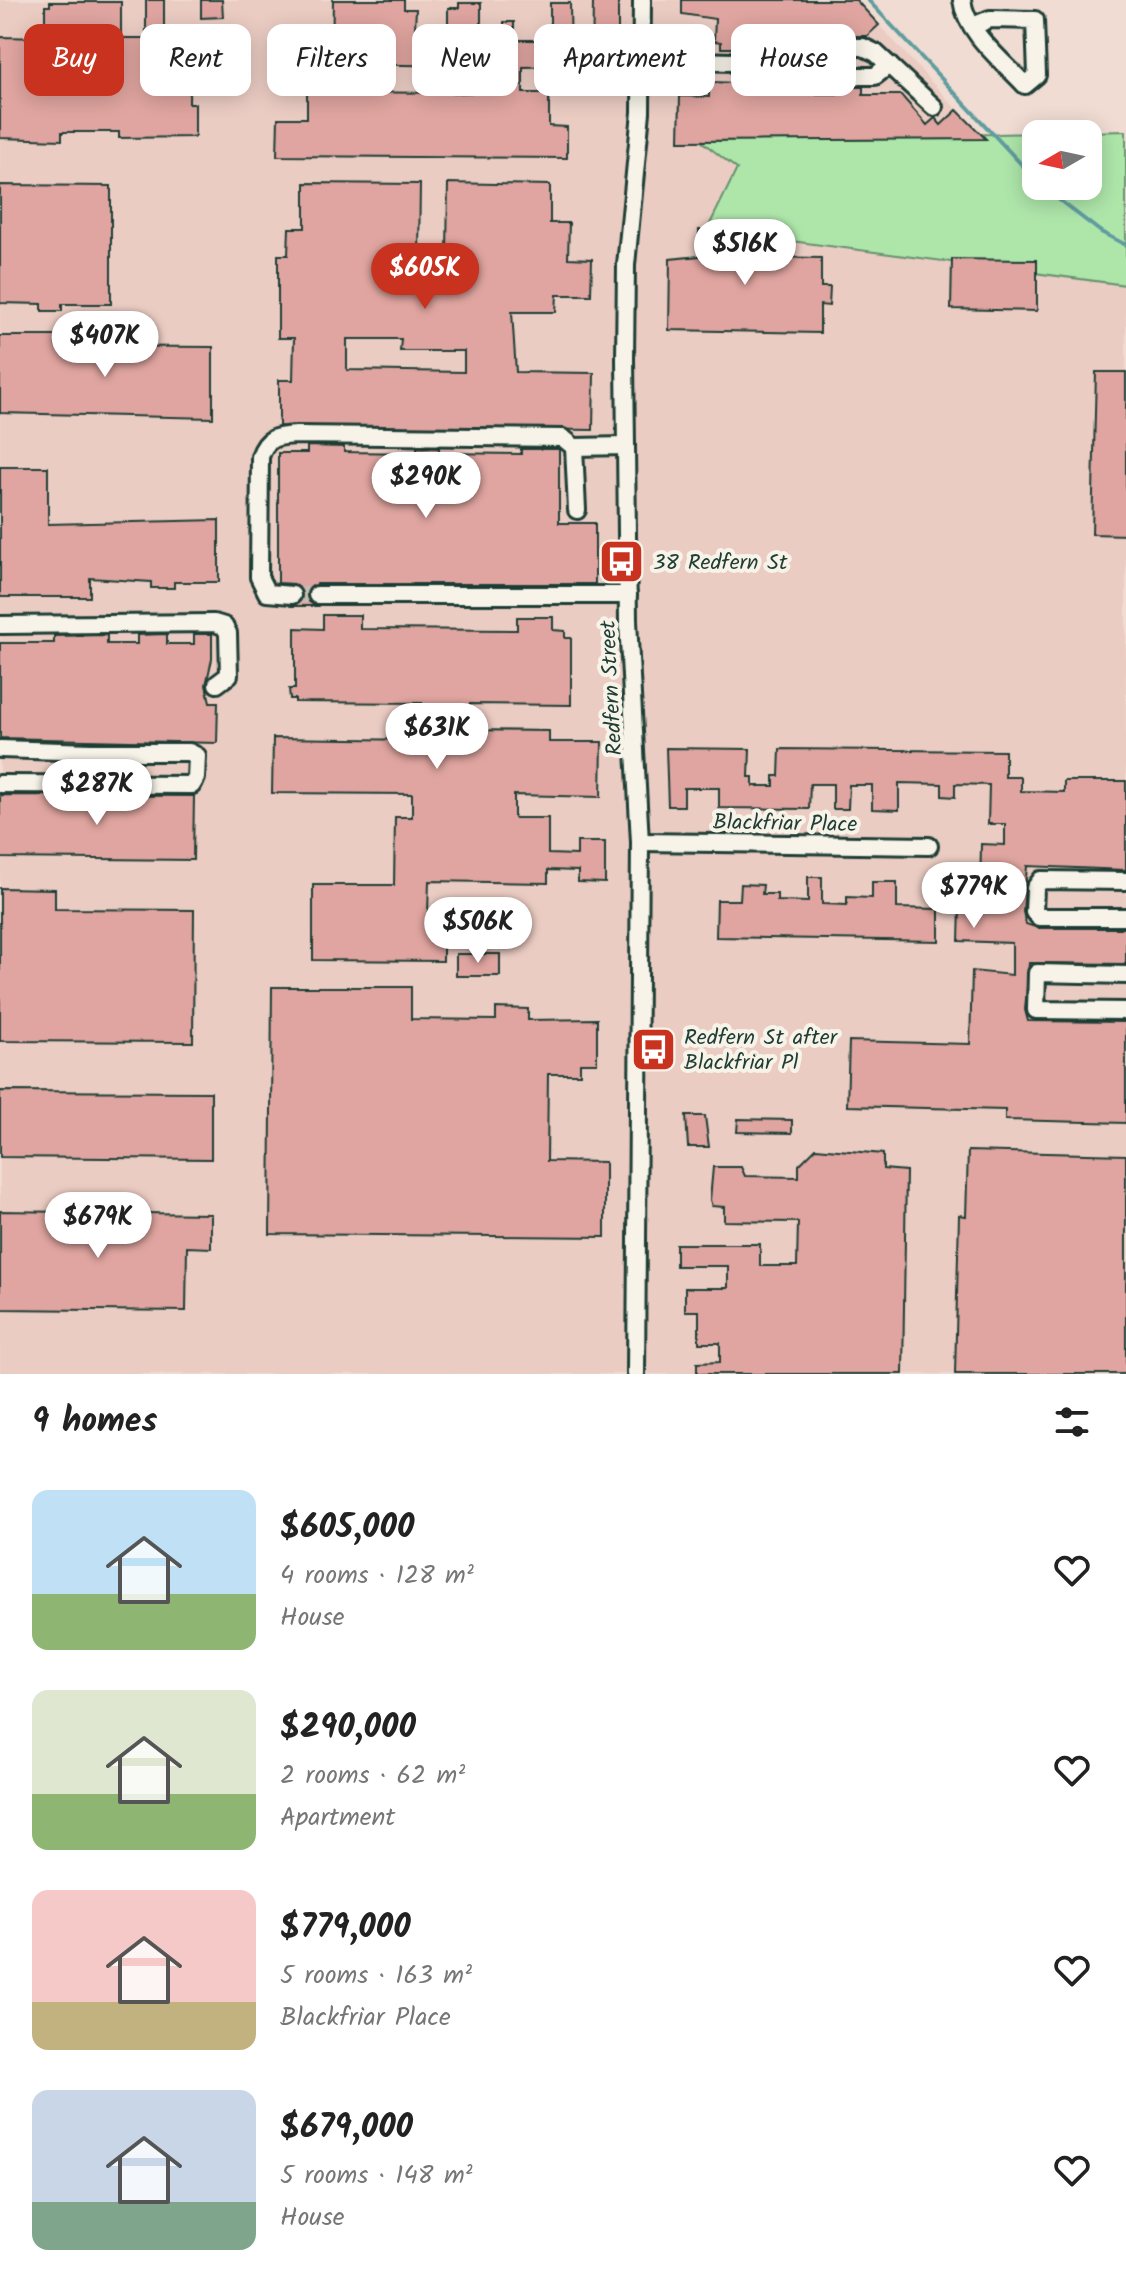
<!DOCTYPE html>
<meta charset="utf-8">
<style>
body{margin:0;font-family:Kalam,sans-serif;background:#f2f2f2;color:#222;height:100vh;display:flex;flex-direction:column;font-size:30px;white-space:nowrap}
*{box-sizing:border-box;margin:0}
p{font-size:26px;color:#767676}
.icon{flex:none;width:44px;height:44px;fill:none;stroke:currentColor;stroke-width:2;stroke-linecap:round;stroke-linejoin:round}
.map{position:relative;height:1374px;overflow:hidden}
.drawer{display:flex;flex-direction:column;background:#fff;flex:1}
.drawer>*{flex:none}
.banner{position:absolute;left:24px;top:24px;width:1078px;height:72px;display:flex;gap:16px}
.needle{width:52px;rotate:261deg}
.fabs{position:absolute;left:1022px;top:120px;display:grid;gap:16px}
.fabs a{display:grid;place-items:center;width:80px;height:80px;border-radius:16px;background:#fff;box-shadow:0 4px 20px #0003;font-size:40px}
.price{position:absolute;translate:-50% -68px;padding:0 18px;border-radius:28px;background:#fff;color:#222;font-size:26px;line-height:52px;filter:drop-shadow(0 2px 4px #0008)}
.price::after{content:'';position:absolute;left:50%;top:48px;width:24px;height:18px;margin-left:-12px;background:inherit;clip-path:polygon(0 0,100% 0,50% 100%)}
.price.current{background:#c8321e;color:#fff}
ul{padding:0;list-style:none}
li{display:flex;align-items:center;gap:24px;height:200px;padding:0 32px}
li span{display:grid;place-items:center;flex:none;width:224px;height:160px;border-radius:16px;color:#555}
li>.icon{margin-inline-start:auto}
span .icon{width:96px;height:96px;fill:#fffc;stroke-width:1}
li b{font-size:34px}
h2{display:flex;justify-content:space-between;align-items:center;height:96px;padding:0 32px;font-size:34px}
.chip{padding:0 28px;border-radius:16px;background:#fff;box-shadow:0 4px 20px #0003;font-size:28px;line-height:72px}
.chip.current{background:#c8321e;color:#fff}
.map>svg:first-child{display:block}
</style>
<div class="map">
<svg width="1126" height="1374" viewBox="0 0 1126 1374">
<rect width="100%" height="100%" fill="#f0dcd2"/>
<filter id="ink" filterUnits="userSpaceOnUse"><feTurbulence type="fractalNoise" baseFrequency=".0125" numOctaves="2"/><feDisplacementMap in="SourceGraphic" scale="16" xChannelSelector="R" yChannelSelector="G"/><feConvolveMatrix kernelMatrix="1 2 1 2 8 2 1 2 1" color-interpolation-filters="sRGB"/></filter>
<g filter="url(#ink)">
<polygon fill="#ebccc3" points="0,0 856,0 985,140 1083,237 1126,262 1126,1374 0,1374"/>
<path fill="#aee6aa" stroke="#66926f" stroke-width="2" fill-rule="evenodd" d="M 1126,131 L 1126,285 L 707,230 L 737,169 L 701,141 ZM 1036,134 L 1088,134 L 1088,186 L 1036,186 Z"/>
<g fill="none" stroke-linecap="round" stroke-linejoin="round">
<g stroke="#609c9f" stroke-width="4">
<polyline points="868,0 1036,180"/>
<polyline points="1041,186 1101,232 1126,245"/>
</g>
</g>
<g fill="#e0a5a0" stroke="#1f3d34" stroke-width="2" fill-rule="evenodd">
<polygon points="146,0 164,0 164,29 190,29 189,104 195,104 195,137 119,138 119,132 62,132 62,140 0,138 0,37 45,38 45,6 50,6 50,2 121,2 121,38 146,38"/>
<polygon points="201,0 222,0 223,17 201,18"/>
<polygon points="333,0 404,0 404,9 416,9 415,28 448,29 448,8 459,8 459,3 481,3 481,39 504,39 504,22 514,22 514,40 550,40 550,3 570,3 571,66 523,67 523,93 549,93 549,126 567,127 567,158 277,156 278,118 307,118 307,92 471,93 471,66 332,64"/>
<polygon points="682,0 856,0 879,25 867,36 851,36 844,27 782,26 782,35 741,34 741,42 734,41 733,48 721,48 721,42 714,41 715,19 682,14"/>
<polygon points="593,2 618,2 618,67 592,67"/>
<polygon points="709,82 740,83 750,86 750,94 839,94 843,87 863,87 863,95 901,95 927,125 935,118 941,125 957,110 986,139 679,141 680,96 709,97"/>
<path d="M 305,183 L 420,184 L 419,255 L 447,255 L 448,183 L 550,185 L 550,223 L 569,223 L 568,258 L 592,259 L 591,295 L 557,295 L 556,312 L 512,312 L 516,372 L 594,373 L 593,430 L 279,426 L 279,380 L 293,380 L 294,338 L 278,338 L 278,255 L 288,255 L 289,228 L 305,228 ZM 347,339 L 401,339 L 400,351 L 464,351 L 464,372 L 347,370 Z"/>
<polygon points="0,185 111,186 111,304 62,304 62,311 42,311 42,304 0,303"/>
<polygon points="699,230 768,231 767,257 821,258 821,287 830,287 829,306 820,305 820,333 669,330 670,259 699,256"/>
<polygon points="952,259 1037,260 1037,311 951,309"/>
<polygon points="0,336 56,336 56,346 213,347 213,418 0,413"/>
<polygon points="1096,372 1126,372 1126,535 1092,534"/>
<polygon points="307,446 344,447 344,452 417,453 417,447 439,448 439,453 521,454 521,449 559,449 559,523 595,523 595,584 317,584 306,594 308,601 317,606 292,606 301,601 302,590 294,584 278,583 278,453 307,453"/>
<polygon points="0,467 48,467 48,524 219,520 219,582 174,582 174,588 151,588 151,582 90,578 90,597 0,597"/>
<polygon points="323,615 360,615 360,629 517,630 517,617 553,617 553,630 565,631 565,638 571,638 571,705 470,704 469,730 549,731 549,742 602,742 601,797 514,795 514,818 548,818 548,854 577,855 577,842 605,842 605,883 578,882 578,871 548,870 548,883 429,881 428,913 443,913 443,961 313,960 313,885 394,885 395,817 412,817 412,794 272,793 273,738 422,740 422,703 295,702 295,699 290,699 289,689 295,689 295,628 323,629"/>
<polygon points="167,634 167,644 194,644 194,634 212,634 212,659 206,685 210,702 218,702 217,743 0,738 0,643 54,643 54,636 107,635 107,644 137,644 137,635"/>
<polygon points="666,748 750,749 749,777 753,777 753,786 774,786 774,776 779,776 780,749 1005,751 1005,777 1021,777 1021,791 1064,792 1064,781 1126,781 1126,870 1027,866 1023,912 1026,924 1038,928 1126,928 1126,964 1029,963 1025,1010 1028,1021 1126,1022 1126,1123 1005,1120 1005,1110 847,1106 849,1041 970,1044 972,971 1012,975 1012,943 959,941 960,906 971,906 971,894 980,894 981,844 1005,845 1005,824 988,824 989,785 955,784 955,797 942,796 942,784 899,783 899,810 872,809 872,785 849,785 848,809 833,809 833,784 810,784 809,809 719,808 719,788 684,788 684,806 668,806"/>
<polygon points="0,795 194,796 193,860 0,858"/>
<polygon points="808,877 822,877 822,904 847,905 847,897 872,898 872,882 897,882 897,908 939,909 939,941 716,937 717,900 740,900 741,884 763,885 762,894 777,894 777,901 808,902"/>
<polygon points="0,888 55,889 55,909 194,910 193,1042 0,1041"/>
<rect x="456" y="954" width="44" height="22"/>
<polygon points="272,987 411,987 411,1019 496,1020 496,1008 528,1009 528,1020 597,1019 597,1063 580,1063 580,1074 548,1074 547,1161 605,1162 605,1237 270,1234"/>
<polygon points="0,1091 211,1092 211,1159 0,1157"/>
<polygon points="686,1116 705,1116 709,1147 688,1147"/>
<polygon points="738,1119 792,1120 792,1133 737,1132"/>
<polygon points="816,1148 883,1154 883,1169 906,1171 903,1374 697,1374 697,1363 720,1362 720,1343 699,1343 699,1311 685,1311 685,1288 728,1288 728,1266 676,1266 676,1244 760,1244 760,1266 797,1266 798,1222 724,1221 724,1207 712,1206 710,1200 713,1167 741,1167 745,1176 799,1177 799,1165"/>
<polygon points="968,1151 1126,1155 1126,1374 955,1374 959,1215 966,1216"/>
<polygon points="0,1211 211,1214 211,1248 187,1247 186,1311 0,1309"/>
</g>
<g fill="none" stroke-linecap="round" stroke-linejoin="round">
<polyline stroke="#c6bcb2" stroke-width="16" stroke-dasharray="16 8" stroke-linecap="butt" points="292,595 317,595"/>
<defs>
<g id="minor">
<path d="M 962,0 C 966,33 1004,62 1025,85 L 1037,75 L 1035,20 L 990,19 L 973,26"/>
<polyline points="642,49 670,51 695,61"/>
<polyline points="734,62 742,72 755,76 875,76 889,65"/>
<polyline points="642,70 695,61 734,62 746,51 760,47 863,47 876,53 934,107"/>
<polyline points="574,447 577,510"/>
<path d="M 292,595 L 267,593 L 259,577 L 260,457 C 266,437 277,436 296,435 L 563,438 L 574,447 L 626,446"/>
<polyline points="317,595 628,595"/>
<polyline points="0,625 214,623 224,626 228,633 229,675 217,684"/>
<polyline points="0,749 91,752"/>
<polyline points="0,784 192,785 196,778 197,756 189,752 91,752 90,784"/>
<polyline points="640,842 929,846"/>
<polyline points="1126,881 1041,880 1035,888 1034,912 1039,917 1126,917"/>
<polyline points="1126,975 1037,973 1036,1010 1126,1011"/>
<polyline points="636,1374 640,842 628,621 625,359 626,265 641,112 642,0"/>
</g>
</defs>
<use href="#minor" stroke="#1f3d34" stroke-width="22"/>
<use href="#minor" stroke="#f7f3e8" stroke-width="16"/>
</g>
</g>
<defs>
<symbol id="bus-square" viewBox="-11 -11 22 22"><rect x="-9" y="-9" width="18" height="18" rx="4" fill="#c8321e" stroke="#f7f3e8"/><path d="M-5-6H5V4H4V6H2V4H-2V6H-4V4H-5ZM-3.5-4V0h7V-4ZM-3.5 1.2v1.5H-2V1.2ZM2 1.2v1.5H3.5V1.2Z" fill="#fff"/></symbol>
</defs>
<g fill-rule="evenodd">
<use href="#bus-square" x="596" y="536" width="51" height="51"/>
<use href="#bus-square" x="628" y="1024" width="51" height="51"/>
</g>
<g text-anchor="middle" stroke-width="8" stroke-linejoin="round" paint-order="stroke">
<g font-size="22" fill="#1f3d34" stroke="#f7f3e8" text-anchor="start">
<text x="653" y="569">38 Redfern St</text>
<text x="684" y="1044">Redfern St after<tspan x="684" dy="25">Blackfriar Pl</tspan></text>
</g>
<g font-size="22" fill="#1f3d34" stroke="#f7f3e8">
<text transform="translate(610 688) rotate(-93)" y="8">Redfern Street</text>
<text transform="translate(785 822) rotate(1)" y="8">Blackfriar Place</text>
</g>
</g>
</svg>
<div class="fabs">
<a><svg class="needle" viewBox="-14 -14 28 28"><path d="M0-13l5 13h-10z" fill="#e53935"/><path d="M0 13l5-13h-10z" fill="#767676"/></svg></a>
</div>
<b class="price" style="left:745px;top:287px">$516K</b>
<b class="price current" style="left:425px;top:311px">$605K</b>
<b class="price" style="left:105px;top:379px">$407K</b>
<b class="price" style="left:426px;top:520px">$290K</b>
<b class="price" style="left:437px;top:771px">$631K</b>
<b class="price" style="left:97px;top:827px">$287K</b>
<b class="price" style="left:974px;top:930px">$779K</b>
<b class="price" style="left:478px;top:965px">$506K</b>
<b class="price" style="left:98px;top:1260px">$679K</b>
<div class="banner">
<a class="chip current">Buy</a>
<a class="chip">Rent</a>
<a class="chip">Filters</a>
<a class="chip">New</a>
<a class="chip">Apartment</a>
<a class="chip">House</a>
</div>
</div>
<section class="drawer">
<h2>9 homes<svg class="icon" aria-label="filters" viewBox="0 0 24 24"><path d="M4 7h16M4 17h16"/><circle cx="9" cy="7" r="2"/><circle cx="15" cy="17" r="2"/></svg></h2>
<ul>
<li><span style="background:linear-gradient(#bfe0f5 65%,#8fb573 0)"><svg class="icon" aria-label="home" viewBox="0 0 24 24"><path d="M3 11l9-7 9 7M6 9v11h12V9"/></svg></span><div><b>$605,000</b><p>4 rooms · 128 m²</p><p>House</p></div><svg class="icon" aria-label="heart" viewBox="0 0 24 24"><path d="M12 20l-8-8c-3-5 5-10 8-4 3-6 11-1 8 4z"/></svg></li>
<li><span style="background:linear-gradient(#dfe7d0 65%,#8fb573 0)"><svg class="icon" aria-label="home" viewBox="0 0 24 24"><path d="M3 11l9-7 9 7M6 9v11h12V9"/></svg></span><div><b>$290,000</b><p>2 rooms · 62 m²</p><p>Apartment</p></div><svg class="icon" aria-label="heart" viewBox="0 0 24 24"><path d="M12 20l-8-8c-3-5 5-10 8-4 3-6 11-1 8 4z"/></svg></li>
<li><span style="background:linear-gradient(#f6c9c9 70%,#c2b280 0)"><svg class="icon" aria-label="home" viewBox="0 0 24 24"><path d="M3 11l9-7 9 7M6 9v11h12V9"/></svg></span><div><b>$779,000</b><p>5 rooms · 163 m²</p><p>Blackfriar Place</p></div><svg class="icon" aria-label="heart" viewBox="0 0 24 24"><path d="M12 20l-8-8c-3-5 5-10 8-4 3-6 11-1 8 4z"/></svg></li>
<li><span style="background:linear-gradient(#c9d6e8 70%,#7fa58c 0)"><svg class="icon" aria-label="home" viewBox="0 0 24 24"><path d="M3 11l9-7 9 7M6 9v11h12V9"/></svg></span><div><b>$679,000</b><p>5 rooms · 148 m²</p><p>House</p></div><svg class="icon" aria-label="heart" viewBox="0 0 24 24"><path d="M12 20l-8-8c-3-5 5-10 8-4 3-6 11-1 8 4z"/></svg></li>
</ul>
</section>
